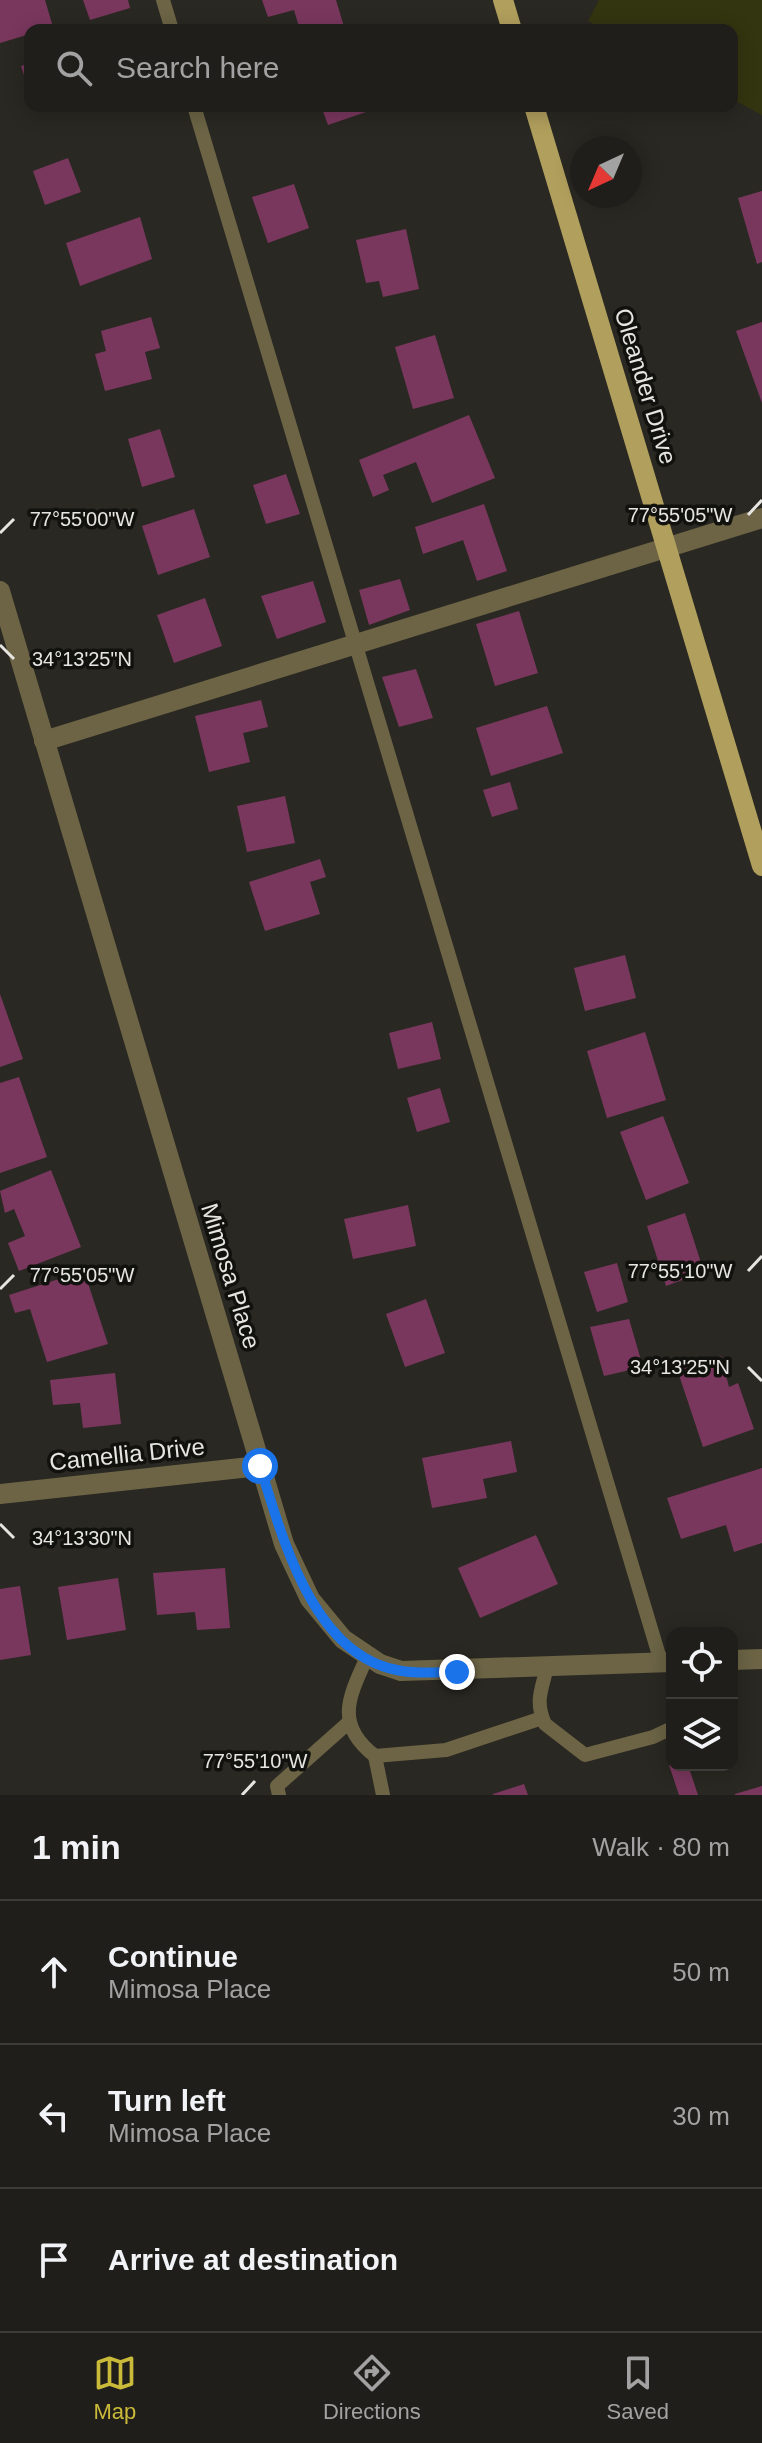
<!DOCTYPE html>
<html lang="en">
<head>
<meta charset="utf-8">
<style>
	body { margin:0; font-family:Helvetica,sans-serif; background:#282723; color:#f1f3f6 }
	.controls { position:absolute; right:24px; bottom:24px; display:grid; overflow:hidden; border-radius:16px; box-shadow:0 4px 20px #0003 }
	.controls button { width:72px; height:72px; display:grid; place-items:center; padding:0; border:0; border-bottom:2px solid #3d3c39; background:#201e1a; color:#f1f3f6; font:40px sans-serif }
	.compass { position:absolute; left:570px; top:136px; width:72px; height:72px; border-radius:50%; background:#201e1a; box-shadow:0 4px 20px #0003; rotate:224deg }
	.stop { position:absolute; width:24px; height:24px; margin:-18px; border:6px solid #1a73e8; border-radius:50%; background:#fff }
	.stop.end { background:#1a73e8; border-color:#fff; box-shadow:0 2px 8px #0008 }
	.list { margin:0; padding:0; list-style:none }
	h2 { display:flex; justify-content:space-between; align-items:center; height:104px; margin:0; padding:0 32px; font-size:34px }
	h2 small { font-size:26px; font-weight:400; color:#a2a2a2 }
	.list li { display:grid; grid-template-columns:52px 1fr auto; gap:24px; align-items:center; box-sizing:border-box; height:144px; padding:0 32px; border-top:2px solid #3d3c39 }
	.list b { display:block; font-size:30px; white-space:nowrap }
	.list p { margin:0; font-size:26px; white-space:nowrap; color:#a2a2a2 }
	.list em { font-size:26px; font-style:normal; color:#a2a2a2 }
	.icon { flex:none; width:44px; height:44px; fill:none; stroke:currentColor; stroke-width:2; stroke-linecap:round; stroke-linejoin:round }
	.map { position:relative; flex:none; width:762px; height:1795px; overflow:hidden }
	.search { position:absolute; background:#201e1a; box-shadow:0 4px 20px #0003; left:24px; right:24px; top:24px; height:88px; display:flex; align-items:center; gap:20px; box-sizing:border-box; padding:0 28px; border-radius:16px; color:#a2a2a2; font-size:30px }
	.sheet { height:536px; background:#201e1a }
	nav { display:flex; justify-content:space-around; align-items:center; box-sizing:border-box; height:112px; border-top:2px solid #3d3c39; background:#201e1a; font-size:22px; color:#a2a2a2 }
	nav a { display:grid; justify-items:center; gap:4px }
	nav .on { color:#caba3a }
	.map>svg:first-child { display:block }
</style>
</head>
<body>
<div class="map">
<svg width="762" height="1795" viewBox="0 0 762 1795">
	<rect width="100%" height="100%" fill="#2a2822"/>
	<path fill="#333510" d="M599 0H762V115L732 99V30H604L588 21Z"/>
	<g fill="#7a375e">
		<path d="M0 0H45L53 27 30 30V34L0 43Z"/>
		<path d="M83 0H128L130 8 90 20Z"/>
		<path d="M262 0H336L345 30H300L294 10 268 17Z"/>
		<path d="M30 63V91H29L21 66Z"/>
		<path d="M321 106H367L369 111 328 125Z"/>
		<path d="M68 158 81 192 45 205 33 171Z"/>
		<path d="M294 184 309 228 268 243 252 197Z"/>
		<path d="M762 191V262L757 264 738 198Z"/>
		<path d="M140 217 152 259 80 286 66 243Z"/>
		<path d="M406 229 419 289 383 297 379 281 366 283 356 240Z"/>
		<path d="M151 317 160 348 145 352 152 379 105 391 95 354 106 351 101 331Z"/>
		<path d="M762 322V403L736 331Z"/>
		<path d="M435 335 454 398 413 409 395 347Z"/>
		<path d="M469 415 495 478 432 503 416 462 383 475 389 490 373 497 359 460Z"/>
		<path d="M160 429 175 477 142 487 128 439Z"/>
		<path d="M286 474 300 514 266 524 253 485Z"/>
		<path d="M484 504 507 571 477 581 463 540 423 554 415 527Z"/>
		<path d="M194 509 210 557 158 575 142 526Z"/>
		<path d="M400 579 410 610 369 625 359 590Z"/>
		<path d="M313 581 326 622 277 639 261 596Z"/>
		<path d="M205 598 222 646 174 663 157 615Z"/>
		<path d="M519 611 538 673 495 686 476 624Z"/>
		<path d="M416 669 433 718 399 727 382 677Z"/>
		<path d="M261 700 268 727 243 733 250 762 209 772 195 716Z"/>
		<path d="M547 706 563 753 491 776 476 728Z"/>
		<path d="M510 782 518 809 492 817 483 790Z"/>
		<path d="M285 796 295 843 247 852 237 806Z"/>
		<path d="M320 859 326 877 310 882 320 914 265 931 249 882Z"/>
		<path d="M625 955 636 998 585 1011 574 968Z"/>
		<path d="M0 994 23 1059 0 1067Z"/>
		<path d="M432 1022 441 1059 398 1069 389 1033Z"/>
		<path d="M645 1032 666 1100 607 1118 587 1051Z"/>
		<path d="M19 1077 47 1157 0 1173V1083Z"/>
		<path d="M440 1088 450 1122 417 1132 407 1098Z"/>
		<path d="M663 1116 689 1183 646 1200 620 1132Z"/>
		<path d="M51 1170 81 1247 19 1271 8 1243 25 1236 14 1209 5 1213 0 1191Z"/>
		<path d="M408 1205 416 1246 353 1259 344 1219Z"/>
		<path d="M685 1213 704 1272 666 1286 647 1226Z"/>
		<path d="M617 1263 628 1302 597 1312 584 1272Z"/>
		<path d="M84 1271 108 1344 47 1362 30 1309 15 1313 9 1295Z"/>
		<path d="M426 1299 445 1353 405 1367 386 1314Z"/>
		<path d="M629 1319 643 1367 604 1376 590 1327Z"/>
		<path d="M721 1356 729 1387 738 1383 754 1429 703 1447 677 1369Z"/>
		<path d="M115 1373 121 1424 83 1428 80 1403 53 1405 50 1380Z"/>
		<path d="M511 1441 517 1472 483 1479 487 1498 432 1508 422 1458Z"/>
		<path d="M762 1468V1543L734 1552 726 1525 681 1539 667 1498Z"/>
		<path d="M536 1535 558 1584 480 1618 458 1568Z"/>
		<path d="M225 1568 230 1628 197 1630 195 1612 157 1615 153 1573Z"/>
		<path d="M118 1578 126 1630 67 1640 58 1587Z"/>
		<path d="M20 1586 31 1655 0 1660V1589Z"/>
		<path d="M669 1765H688L698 1795H679Z"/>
		<path d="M524 1784 528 1795H493V1794Z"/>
		<path d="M762 1786V1795H735V1794Z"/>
	</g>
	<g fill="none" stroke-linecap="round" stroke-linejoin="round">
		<g stroke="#6c6445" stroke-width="14">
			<path d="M163 0 172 30"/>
			<path d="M194 106 661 1662"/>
			<path d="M367 1657C349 1697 334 1724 375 1756L446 1750 542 1718"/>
			<path d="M547 1667C541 1692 535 1701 545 1724L585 1755 653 1737 672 1728"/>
			<path d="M375 1756 383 1795"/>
			<path d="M279 1795 277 1786 348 1723"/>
		</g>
		<g stroke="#6c6445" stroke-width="20">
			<path d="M0 591 284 1544 310 1599 343 1639 380 1664 401 1671 672 1662"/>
			<path d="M44 741 762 518"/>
			<path d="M0 1494 260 1466"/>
			<path d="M732 1660 762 1659"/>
		</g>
		<g stroke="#b19f5d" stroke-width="20">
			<path d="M503 0 512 30"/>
			<path d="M534 106 762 866"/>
		</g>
	</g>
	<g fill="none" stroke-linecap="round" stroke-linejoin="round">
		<path stroke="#1a73e8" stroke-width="10" d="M260 1466C282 1536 313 1659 402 1671 420 1674 439 1672 457 1672"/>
	</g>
	<path fill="none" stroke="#e7e5e1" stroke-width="3" d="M748 515 762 500M0 533 14 519M0 645 14 659M748 1271 762 1256M0 1289 14 1275M748 1367 762 1381M0 1524 14 1538M242 1795 255 1781"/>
	<g text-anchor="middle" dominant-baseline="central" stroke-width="7" stroke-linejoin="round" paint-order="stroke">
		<g font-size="24" fill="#e7e5e1" stroke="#11110e">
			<text transform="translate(646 386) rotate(73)">Oleander Drive</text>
			<text transform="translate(231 1276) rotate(73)">Mimosa Place</text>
			<text transform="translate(127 1454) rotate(-6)">Camellia Drive</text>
		</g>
	</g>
	<g font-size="20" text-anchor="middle" fill="#e7e5e1" stroke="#11110e" stroke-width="7" stroke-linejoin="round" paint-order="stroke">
		<text x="680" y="522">77°55'05"W</text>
		<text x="82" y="526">77°55'00"W</text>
		<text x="82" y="666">34°13'25"N</text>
		<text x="680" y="1278">77°55'10"W</text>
		<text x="82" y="1282">77°55'05"W</text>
		<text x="680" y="1374">34°13'25"N</text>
		<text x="82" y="1545">34°13'30"N</text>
		<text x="255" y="1768">77°55'10"W</text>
	</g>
</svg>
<div class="controls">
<button><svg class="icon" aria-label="locate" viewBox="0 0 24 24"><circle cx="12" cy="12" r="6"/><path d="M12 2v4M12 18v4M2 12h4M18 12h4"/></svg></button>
<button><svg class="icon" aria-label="layers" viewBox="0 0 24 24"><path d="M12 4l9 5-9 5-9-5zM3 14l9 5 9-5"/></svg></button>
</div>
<svg class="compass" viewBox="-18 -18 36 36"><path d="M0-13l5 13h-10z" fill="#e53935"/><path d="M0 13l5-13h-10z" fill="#a2a2a2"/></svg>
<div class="stop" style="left:260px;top:1466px"></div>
<div class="stop end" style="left:457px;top:1672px"></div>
<div class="search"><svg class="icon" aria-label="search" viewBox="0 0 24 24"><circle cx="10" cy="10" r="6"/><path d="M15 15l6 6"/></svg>Search here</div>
</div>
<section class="sheet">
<h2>1 min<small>Walk · 80 m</small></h2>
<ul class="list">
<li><svg class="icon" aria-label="ahead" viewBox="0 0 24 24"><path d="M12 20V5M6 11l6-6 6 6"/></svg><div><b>Continue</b><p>Mimosa Place</p></div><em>50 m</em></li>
<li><svg class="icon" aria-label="left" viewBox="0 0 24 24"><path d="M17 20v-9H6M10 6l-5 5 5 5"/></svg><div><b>Turn left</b><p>Mimosa Place</p></div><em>30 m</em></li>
<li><svg class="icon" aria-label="arrive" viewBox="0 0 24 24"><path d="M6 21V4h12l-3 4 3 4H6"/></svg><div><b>Arrive at destination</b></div></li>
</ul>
</section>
<nav>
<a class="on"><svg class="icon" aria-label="map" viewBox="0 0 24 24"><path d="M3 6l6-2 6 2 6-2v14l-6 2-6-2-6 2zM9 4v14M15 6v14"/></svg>Map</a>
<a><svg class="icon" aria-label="directions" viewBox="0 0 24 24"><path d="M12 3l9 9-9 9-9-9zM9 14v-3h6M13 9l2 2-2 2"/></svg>Directions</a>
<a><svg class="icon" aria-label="saved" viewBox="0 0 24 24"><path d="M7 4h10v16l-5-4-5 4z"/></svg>Saved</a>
</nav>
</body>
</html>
